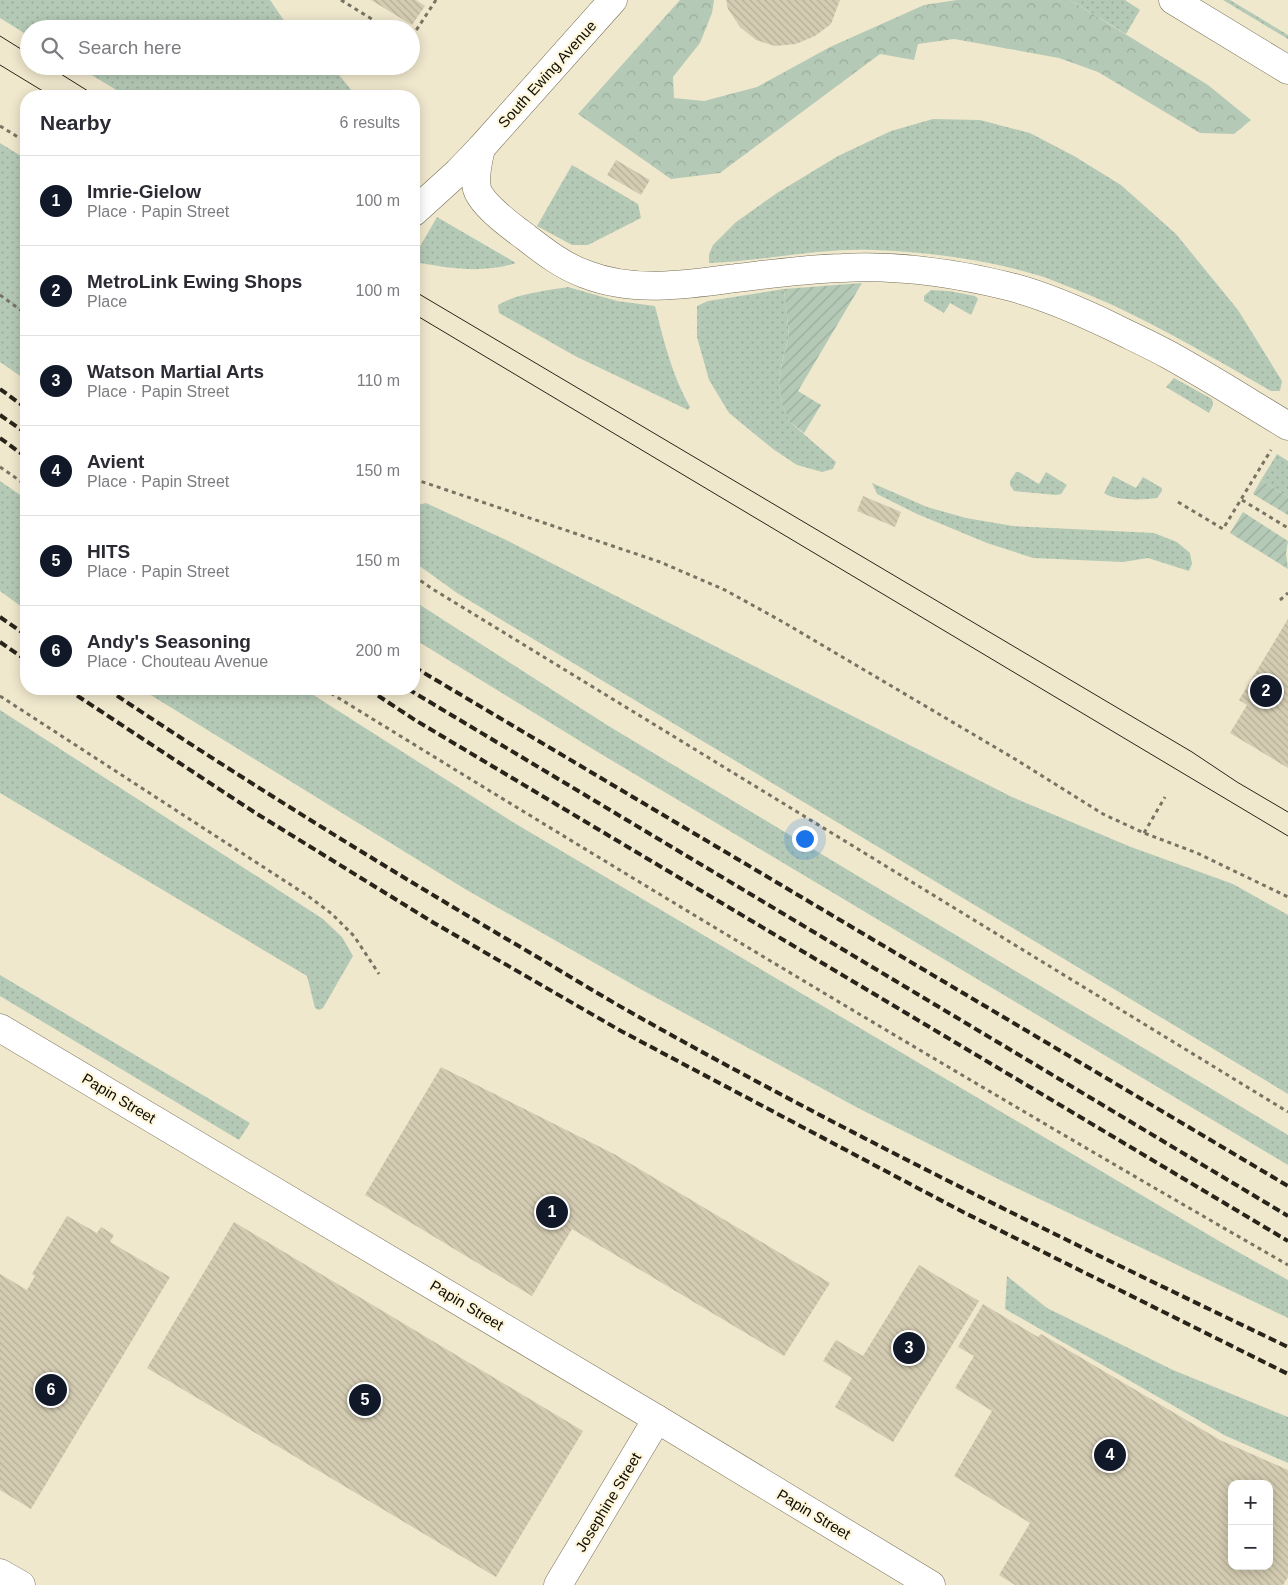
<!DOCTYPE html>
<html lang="en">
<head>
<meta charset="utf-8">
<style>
	body { margin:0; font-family:Arial,sans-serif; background:#f7f7f7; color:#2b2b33 }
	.controls { position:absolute; right:15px; bottom:15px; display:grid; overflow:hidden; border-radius:10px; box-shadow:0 2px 12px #0003 }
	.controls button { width:45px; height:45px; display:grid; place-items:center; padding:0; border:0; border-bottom:1px solid #e1e1e2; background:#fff; color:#2b2b33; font:25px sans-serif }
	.you { position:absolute; left:804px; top:838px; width:18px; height:18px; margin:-12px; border:4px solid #fff; border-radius:50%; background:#1a73e8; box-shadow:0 0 0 8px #1a73e833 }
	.badge { display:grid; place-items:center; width:32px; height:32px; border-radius:50%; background:#111827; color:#fff; font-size:16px; font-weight:700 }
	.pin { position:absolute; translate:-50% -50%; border:2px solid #fff; box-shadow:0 1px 5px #0006 }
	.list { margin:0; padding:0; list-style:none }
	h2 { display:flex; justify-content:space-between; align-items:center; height:65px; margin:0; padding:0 20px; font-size:21px }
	h2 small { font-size:16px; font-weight:400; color:#7c7c81 }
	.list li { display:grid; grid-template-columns:32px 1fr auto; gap:15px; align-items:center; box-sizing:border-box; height:90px; padding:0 20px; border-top:1px solid #e1e1e2 }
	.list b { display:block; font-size:19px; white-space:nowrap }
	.list p { margin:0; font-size:16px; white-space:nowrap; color:#7c7c81 }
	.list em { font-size:16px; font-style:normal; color:#7c7c81 }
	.icon { flex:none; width:28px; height:28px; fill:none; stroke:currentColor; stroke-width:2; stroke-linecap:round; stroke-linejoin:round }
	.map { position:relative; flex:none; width:1288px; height:1585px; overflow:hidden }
	.search { position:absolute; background:#fff; box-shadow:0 2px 12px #0003; left:20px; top:20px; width:400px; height:55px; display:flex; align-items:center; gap:12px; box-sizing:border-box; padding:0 18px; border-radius:28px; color:#7c7c81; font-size:19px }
	.panel { position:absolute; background:#fff; box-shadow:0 2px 12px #0003; left:20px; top:90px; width:400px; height:605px; border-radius:20px }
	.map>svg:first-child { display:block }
</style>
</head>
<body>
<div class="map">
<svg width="1288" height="1585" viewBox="0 0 1288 1585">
	<defs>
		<pattern id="grass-dots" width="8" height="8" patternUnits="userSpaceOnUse" patternTransform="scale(1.25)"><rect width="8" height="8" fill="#b5cab6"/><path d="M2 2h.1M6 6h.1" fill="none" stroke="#9aac9b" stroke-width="1.8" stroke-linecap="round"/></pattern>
		<pattern id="forest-crowns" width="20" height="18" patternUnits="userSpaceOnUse" patternTransform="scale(1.25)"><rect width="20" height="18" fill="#b5cab6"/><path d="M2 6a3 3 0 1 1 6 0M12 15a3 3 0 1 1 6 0" fill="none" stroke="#9aac9b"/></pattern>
		<pattern id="garden-furrows" width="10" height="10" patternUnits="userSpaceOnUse" patternTransform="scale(1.25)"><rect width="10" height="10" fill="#b5cab6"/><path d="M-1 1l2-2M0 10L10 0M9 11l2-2" fill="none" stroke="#9aac9b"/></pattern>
		<pattern id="building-back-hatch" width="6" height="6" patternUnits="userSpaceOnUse" patternTransform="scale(1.25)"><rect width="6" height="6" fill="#d4ccb2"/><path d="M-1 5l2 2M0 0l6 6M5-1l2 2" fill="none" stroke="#b5ae97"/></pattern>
	</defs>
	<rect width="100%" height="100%" fill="#f0e8cd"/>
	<g fill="url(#grass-dots)">
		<path d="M0 0H270L290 29H29V36L0 18Z"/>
		<path d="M1070 0H1125L1140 10 1126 34Z"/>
		<path d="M1223 0H1230L1288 35V39Z"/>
		<path d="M77 66H332L356 96H126Z"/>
		<path d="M933 119 980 120 1030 133 1074 156 1121 185 1176 234 1238 310 1282 381 1280 391H1271C1206 354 1142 315 1072 288 1061 284 1049 278 1037 275 984 259 927 252 872 250 817 248 764 261 709 263V254L713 245 736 222 777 193 838 156 891 131Z"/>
		<path d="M0 143 26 159V380L0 362Z"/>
		<path d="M572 165 638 204 641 218 588 245H572L537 226Z"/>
		<path d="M437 217 516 263C483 274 447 268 414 262V257Z"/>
		<path d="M568 287 617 301 655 306C664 342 672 375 690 407L688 410 575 356 499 313 498 305C518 293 545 291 568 287Z"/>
		<path d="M784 289 789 335 782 362 779 385 782 404 790 422 836 462 833 469 822 472 797 465 773 449 729 413 709 380 697 337V306L708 301Z"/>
		<path d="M931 290 949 291 975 296 978 299 971 315 950 303 944 313 924 301V296Z"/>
		<path d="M1174 378 1212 399 1213 405 1209 413 1166 387Z"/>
		<path d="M1277 454 1288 461V497L1261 480Z"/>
		<path d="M1016 472H1019L1039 484 1046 472 1067 485 1061 494 1056 495 1014 491 1010 485V481Z"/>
		<path d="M1113 476 1136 488 1143 477 1162 488V491L1157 498C1144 500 1114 501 1104 493Z"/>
		<path d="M0 481 26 499V610L0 591Z"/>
		<path d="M872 483 927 507 966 518 1013 526 1154 533 1177 542 1190 553 1192 564 1189 571 1148 558 1123 562 1033 558 987 543 917 514 877 494Z"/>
		<path d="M426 503 504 539 1012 797 1131 847 1233 884 1288 915V1094L457 593 414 562V506Z"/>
		<path d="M414 601 607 725 1288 1135V1165L596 751 414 639Z"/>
		<path d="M141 689H304L511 821 1224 1244 1288 1280V1318L1004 1182 856 1107 642 990 465 889Z"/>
		<path d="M0 710 323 919 342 937 353 956 323 1008 319 1010 315 1008 307 976 0 793Z"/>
		<path d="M0 975 250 1123 239 1140 0 996Z"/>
		<path d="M1007 1276 1047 1308 1173 1370 1288 1417V1463L1226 1436 1005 1309Z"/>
	</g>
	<path fill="url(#forest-crowns)" d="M680 0H714L712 13 700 43 673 77 674 98 704 101 757 87 830 47 924 5 957 0H1070L1208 85 1251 120 1234 134 1200 133 1098 72 1059 58 954 39 918 44 914 60 880 54 720 173 671 179 578 114Z"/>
	<g fill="url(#garden-furrows)">
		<path d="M862 283 798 391 821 405 804 433 790 422 782 404 779 385 782 363 789 335 784 289Z"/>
		<path d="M1261 480 1288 497V515L1253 494Z"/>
		<path d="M1243 512 1288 541 1286 553 1288 569 1230 533Z"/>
	</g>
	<g fill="url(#building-back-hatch)" fill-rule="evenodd">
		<path d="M371 0H416L425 6 412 25Z"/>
		<path d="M726 0H840L831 24 815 36 796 44 775 46 756 40 740 27 728 9Z"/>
		<path d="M616 160 650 180 641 195 607 175Z"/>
		<path d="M863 496 901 512 895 527 857 511Z"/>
		<path d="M1288 619V768L1230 733 1247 705 1239 700Z"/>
		<path d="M441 1067 616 1155 830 1283 784 1356 572 1229 532 1296 365 1195Z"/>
		<path d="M67 1216 97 1233 101 1227 114 1235 110 1242 170 1277 31 1509 0 1490V1274L27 1290 35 1276 32 1274Z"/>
		<path d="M234 1222 583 1431 496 1577 147 1368Z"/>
		<path d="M919 1265 979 1301 893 1442 835 1407 852 1378 823 1361 836 1340 863 1356Z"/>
		<path d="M983 1304 1038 1337 1041 1334 1220 1440 1288 1470V1577L1283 1585H1015L999 1575 1030 1523 954 1476 992 1411 955 1388 974 1356 958 1347ZM1232 1484H1269V1566H1232Z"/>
	</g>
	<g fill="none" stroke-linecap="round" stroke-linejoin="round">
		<defs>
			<g id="minor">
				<path d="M1173 0 1288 70"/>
				<path d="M481 148C478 162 474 176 477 189 481 203 508 224 519 232 540 248 560 265 585 274 633 293 686 285 736 278 771 274 806 269 842 268 897 265 954 273 1007 286 1044 295 1080 311 1115 328 1133 337 1151 345 1169 355 1209 377 1248 402 1288 426"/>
				<path d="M414 212 458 172 481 148 613 0"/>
				<path d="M0 1028 657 1419 931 1585"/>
				<path d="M558 1585 657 1419"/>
			</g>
			<path id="major" d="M0 1573 21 1585"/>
		</defs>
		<use href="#minor" stroke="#766f57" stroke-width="29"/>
		<use href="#major" stroke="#766f57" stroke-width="29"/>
		<g stroke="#787362" stroke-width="3" stroke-dasharray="4 4" stroke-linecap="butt">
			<path d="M341 0 388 29"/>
			<path d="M411 36 417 29 436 0"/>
			<path d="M0 126 26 142"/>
			<path d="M0 295 26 314"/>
			<path d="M0 467 26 485"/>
			<path d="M414 479 660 562 725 590 783 622 1015 759 1103 814 1144 833 1197 853 1288 897"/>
			<path d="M1242 500 1288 528"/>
			<path d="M1178 502 1223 529 1271 450"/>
			<path d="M414 576 431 588 1288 1112"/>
			<path d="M1280 600 1288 593"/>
			<path d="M324 689C643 886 964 1079 1288 1265"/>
			<path d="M0 696 308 896 332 914 354 936 379 974"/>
			<path d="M1144 833 1165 797"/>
		</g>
		<use href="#minor" stroke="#fff" stroke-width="28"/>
		<use href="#major" stroke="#fff" stroke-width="28"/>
		<g stroke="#28241a" stroke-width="1">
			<path d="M0 36 29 54"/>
			<path d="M0 65 51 96"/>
			<path d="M48 66 96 96"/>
			<path d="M414 291 1192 752 1237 782 1288 812"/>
			<path d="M414 314 1288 836"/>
		</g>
		<g stroke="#28241a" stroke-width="4" stroke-dasharray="8 4" stroke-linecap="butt">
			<path d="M0 389 26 408"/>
			<path d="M0 415 26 433"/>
			<path d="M0 438 26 457"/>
			<path d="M0 617 26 635"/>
			<path d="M0 642 26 660"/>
			<path d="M414 667 1288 1186"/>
			<path d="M67 689 254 812 434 923 621 1031 963 1212 1288 1374"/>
			<path d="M107 689C237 776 370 858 505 938 550 964 594 992 639 1017 851 1136 1069 1242 1288 1347"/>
			<path d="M368 689 415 720 663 868 1288 1241"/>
			<path d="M408 689 1288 1216"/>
		</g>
	</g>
	<g text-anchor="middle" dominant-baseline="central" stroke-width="4.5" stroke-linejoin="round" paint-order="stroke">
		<g font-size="15" fill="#0f0c04" stroke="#fdf6da">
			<text transform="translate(547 74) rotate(-48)">South Ewing Avenue</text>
			<text transform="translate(119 1098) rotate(31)">Papin Street</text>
			<text transform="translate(467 1305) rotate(31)">Papin Street</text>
			<text transform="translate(608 1502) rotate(-59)">Josephine Street</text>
			<text transform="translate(814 1514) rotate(31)">Papin Street</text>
		</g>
	</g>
</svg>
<div class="controls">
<button>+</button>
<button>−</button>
</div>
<div class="you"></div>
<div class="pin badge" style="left:552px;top:1212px">1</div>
<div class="pin badge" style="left:1266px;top:691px">2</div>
<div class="pin badge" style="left:909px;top:1348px">3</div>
<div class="pin badge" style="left:1110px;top:1455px">4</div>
<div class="pin badge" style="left:365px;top:1400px">5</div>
<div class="pin badge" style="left:51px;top:1390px">6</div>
<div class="search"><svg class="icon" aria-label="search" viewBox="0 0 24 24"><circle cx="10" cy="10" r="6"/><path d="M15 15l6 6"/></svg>Search here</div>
<section class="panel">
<h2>Nearby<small>6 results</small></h2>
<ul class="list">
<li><span class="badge">1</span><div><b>Imrie-Gielow</b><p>Place · Papin Street</p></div><em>100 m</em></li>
<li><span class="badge">2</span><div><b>MetroLink Ewing Shops</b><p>Place</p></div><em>100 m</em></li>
<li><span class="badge">3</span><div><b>Watson Martial Arts</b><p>Place · Papin Street</p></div><em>110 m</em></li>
<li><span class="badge">4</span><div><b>Avient</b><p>Place · Papin Street</p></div><em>150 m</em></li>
<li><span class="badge">5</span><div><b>HITS</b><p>Place · Papin Street</p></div><em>150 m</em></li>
<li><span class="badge">6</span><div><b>Andy's Seasoning</b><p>Place · Chouteau Avenue</p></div><em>200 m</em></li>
</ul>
</section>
</div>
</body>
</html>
